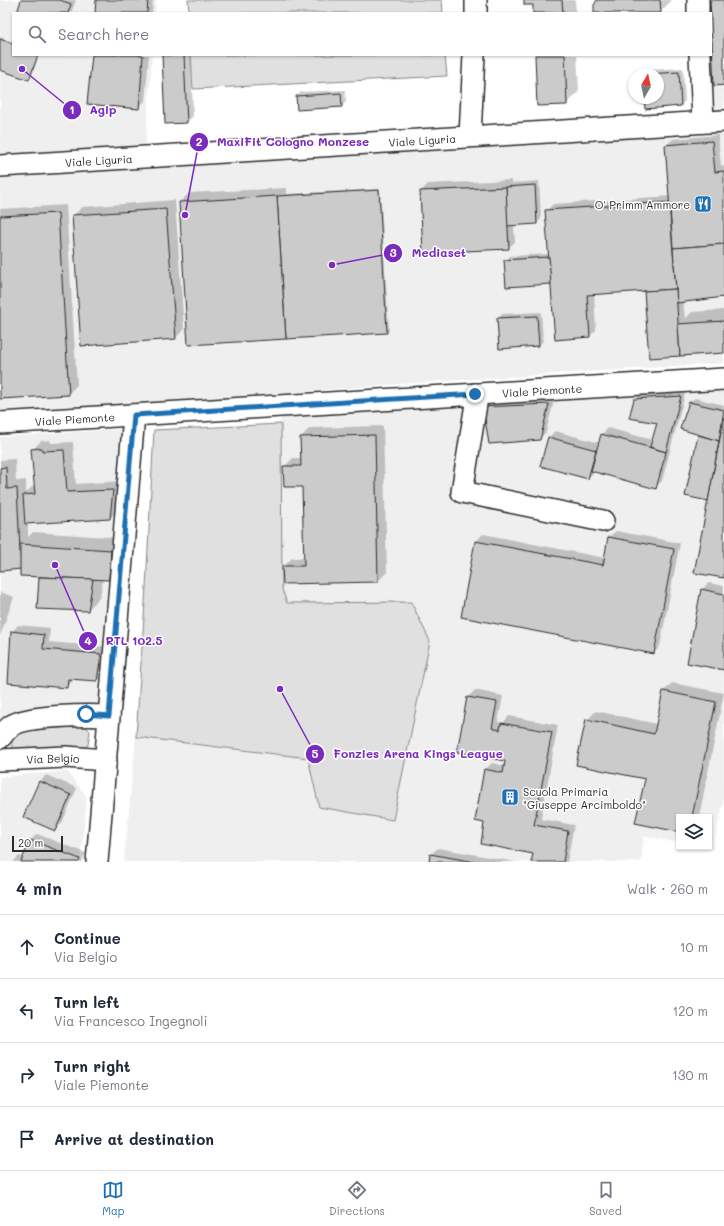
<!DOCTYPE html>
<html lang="en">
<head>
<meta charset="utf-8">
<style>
	body { margin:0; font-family:Mali,sans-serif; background:#f2f2f3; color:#1f2937 }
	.controls { position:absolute; right:12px; bottom:12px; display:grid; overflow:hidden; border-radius:0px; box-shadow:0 1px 3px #0004 }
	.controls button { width:36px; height:36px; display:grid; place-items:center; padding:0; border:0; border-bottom:1px solid #e0e1e3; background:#fff; color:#1f2937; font:20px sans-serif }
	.compass { position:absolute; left:628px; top:68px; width:36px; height:36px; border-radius:50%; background:#fff; box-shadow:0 1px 3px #0004; rotate:9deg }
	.scale { position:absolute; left:12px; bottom:10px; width:51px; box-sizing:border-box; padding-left:4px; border:2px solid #2b2b2b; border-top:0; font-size:11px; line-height:14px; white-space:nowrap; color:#2b2b2b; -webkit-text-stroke:3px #fff; paint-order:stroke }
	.stop { position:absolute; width:12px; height:12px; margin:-9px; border:3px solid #1f6fb2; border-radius:50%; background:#fff }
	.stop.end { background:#1f6fb2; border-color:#fff; box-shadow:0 1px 4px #0008 }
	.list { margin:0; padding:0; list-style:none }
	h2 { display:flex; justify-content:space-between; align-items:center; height:52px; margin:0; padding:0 16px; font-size:17px }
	h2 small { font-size:13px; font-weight:400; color:#747a83 }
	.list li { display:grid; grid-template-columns:26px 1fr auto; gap:12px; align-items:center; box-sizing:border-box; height:64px; padding:0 16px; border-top:1px solid #e0e1e3 }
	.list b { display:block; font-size:15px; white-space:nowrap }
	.list p { margin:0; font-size:13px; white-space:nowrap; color:#747a83 }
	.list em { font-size:13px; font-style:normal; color:#747a83 }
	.icon { flex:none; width:22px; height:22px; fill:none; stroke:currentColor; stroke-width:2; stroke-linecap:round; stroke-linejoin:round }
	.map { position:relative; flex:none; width:724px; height:862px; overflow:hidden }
	.search { position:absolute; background:#fff; box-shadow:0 1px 3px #0004; left:12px; right:12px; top:12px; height:44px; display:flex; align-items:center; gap:10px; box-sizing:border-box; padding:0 14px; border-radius:0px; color:#747a83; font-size:15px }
	.sheet { height:308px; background:#fff }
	nav { display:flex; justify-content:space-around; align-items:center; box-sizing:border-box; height:56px; border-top:1px solid #e0e1e3; background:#fff; font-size:11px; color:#747a83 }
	nav a { display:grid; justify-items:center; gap:2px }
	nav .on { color:#1f6fb2 }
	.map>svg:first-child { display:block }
</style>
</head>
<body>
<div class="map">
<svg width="724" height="862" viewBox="0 0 724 862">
	<rect width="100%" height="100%" fill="#fff"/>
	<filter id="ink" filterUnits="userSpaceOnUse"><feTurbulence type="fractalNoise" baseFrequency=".025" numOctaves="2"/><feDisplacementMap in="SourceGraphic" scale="8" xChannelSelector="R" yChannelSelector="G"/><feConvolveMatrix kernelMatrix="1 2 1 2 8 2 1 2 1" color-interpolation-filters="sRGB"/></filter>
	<g filter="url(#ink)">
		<g fill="#efefef">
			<path d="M0 0H156L155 13H13V55H152L145 152 0 162Z"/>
			<path d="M702 0H724V115L707 116 704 55H711V13H703Z"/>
			<path d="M724 127V363L413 383 0 415V171Z"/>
			<path d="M724 385V799L713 849 702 847H709V817H679V843L644 836 641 862H124L136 737 308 758 319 807 411 602 287 603 282 589 281 411Z"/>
			<path d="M121 429 98 704 7 714 0 721V437Z"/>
			<path d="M67 771 87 797 80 862H0V777Z"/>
		</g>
		<g fill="#e0e0e0" stroke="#868686">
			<path d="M188 0H442L443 13H189Z"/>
			<path d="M191 55H445L447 76 193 89Z"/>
			<path d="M281 424 282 589 287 603 411 602 430 641 393 820 319 807 308 758 136 737 146 587 154 430Z"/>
			<path d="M85 726 90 731 88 745 82 749 20 753 12 748V736L19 731Z"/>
		</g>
		<g fill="#0003">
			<path d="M22 0H76L71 13H18Z"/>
			<path d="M97 0H153L152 13H96Z"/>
			<path d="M525 0H575L576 13H534V3Z"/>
			<path d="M599 0H672L660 12 595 13Z"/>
			<path d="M0 37 13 42V55H39L31 77 29 79 0 69Z"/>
			<path d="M93 55H149L145 101 138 108Z"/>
			<path d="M163 55H191L193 116 187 122Z"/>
			<path d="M536 55H577L579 91 567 104Z"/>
			<path d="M683 68 685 101 681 105 645 98H658V74H645L648 70Z"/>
			<path d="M345 90 346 102 341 106 297 96 301 92Z"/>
			<path d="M718 135 721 166 724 165V296L683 301 685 319 692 312 724 310V352L650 357 645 290 594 293 596 330 590 336 551 272 505 261 510 256 550 254 546 211 553 204 670 196 666 145 673 139Z"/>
			<path d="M512 180V183L539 181 541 219 537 223 514 225 515 242 508 248 421 191 428 184Z"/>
			<path d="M286 188V194L380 189 389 330 387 332 189 344 180 202 189 193Z"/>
			<path d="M175 200 184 330 175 338 73 216 82 207Z"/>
			<path d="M66 205 77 385 68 394 0 398V209Z"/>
			<path d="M541 312 543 341 539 345 498 319 502 314Z"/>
			<path d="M686 390 662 481 655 487 595 471 588 478 549 437 555 431 600 443 602 434 608 428 653 440 658 423 635 400 641 393Z"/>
			<path d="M555 397 546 432 539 439 484 408 491 401Z"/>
			<path d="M695 398 724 405V577L709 500 699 435 700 434 690 402Z"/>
			<path d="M383 426 387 572 378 581 284 583 283 567 292 558H305L303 486 284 467 293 458H302L301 437 310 428Z"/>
			<path d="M50 440 51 443 73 442 76 484 122 481 118 510 110 518 28 523V537L33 532 123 538 121 566 108 579 103 578 100 597 88 610 38 608 41 576 21 568 0 570V460L15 459 16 481 26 480V493L33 486H36L32 450 41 441Z"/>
			<path d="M616 531 680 543 660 646 654 653 462 616 476 541 483 534 605 558 609 537Z"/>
			<path d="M708 583 724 586V669L702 590Z"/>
			<path d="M0 592 14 597 0 636Z"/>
			<path d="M18 625 50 628 49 642 107 647 103 674 97 680 73 678V681L66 687 12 632Z"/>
			<path d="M672 683 724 693 699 817H679V831L646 778 587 720 596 711 657 724 664 691Z"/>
			<path d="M475 690 503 696 498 722 503 723 509 716 558 725 541 819 574 825 567 862H532L534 853 485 822V770L492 763 506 766 507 760 468 697Z"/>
			<path d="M46 775 77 788 62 823 55 830 40 782Z"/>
			<path d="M37 834 86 853 82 862H13L19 856 24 858 31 840Z"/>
			<path d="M438 848 516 862H430L431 854Z"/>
		</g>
		<g fill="#cbcbcb" stroke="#2b2b2b">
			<path d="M21 0H60L71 4 68 13H17Z"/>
			<path d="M96 0H148L147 13H95Z"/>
			<path d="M524 0H562L563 13H533V5H524Z"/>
			<path d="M597 0H660L661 13H594V5Z"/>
			<path d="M710 0H724V85L714 86Z"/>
			<path d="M0 39 13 44V55H38L29 80 0 70Z"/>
			<path d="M92 55H143L139 109 87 104Z"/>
			<path d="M162 55H184L187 123 165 124Z"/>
			<path d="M535 55H565L567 105 537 106Z"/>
			<path d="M679 72 681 106 645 109 644 98H658V74H648Z"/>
			<path d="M341 93 342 107 297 110 296 96Z"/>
			<path d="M712 141 715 172 724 171V244L673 248 665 145Z"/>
			<path d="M535 185 537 224 507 226 506 187Z"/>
			<path d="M506 187 509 249 423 253 420 191Z"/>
			<path d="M379 190 387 333 286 339 277 196Z"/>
			<path d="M277 196 286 339 188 345 179 202Z"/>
			<path d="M669 202 676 289 587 295 590 337 555 340 545 210Z"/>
			<path d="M166 209 176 339 81 346 72 215Z"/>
			<path d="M58 213 69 395 0 399V216Z"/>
			<path d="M724 244V297L677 303 673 248Z"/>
			<path d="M549 257 551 284 506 287 504 260Z"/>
			<path d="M676 289 680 356 649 358 644 291Z"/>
			<path d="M537 316 539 346 499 349 497 318Z"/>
			<path d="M724 321V353L680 356 678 324Z"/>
			<path d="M681 396 666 452 650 447 657 423 629 418 634 399Z"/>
			<path d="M689 402 724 410 719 441 680 429Z"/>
			<path d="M549 404 540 440 489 444 483 407Z"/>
			<path d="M724 417V578L694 573Z"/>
			<path d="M601 434 666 452 656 489 591 471Z"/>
			<path d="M375 435 378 582 283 584 282 566H304L302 487H284L283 466H301L300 437Z"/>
			<path d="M698 435 719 441 708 501 685 496Z"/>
			<path d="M548 437 596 450 588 479 540 466Z"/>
			<path d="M42 448V451L64 450 67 492 113 490 110 519 25 524 23 495 35 494 31 449Z"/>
			<path d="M6 467 7 489 17 488 21 569 0 571V468Z"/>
			<path d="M608 537 674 549 654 654 461 617 475 541 603 565Z"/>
			<path d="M20 544 111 550 109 580 20 576Z"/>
			<path d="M39 577 93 579 88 611 37 609Z"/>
			<path d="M701 589 724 594V670L687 663Z"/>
			<path d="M11 631 44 635 43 649 101 654 97 681 68 679 67 688 8 683Z"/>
			<path d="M663 691 716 702 692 817H679V832L635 823 645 779 576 765 586 719 654 734Z"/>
			<path d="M467 697 497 702 492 728 500 730 501 723 552 732 534 825 568 831 563 862H531L533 854 481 844 484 823 475 821 484 769 503 773 505 761 457 752Z"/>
			<path d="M39 781 71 795 55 831 23 817Z"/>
			<path d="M30 840 80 859 79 862H21Z"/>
			<path d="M430 854 475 862H429Z"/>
		</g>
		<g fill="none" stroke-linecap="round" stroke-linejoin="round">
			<defs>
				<g id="minor">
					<path d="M698 0V13"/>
					<path d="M476 13V0"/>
					<path d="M700 55 703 122"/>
					<path d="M470 136 474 55"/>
					<path id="s1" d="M0 166 724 121"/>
					<path d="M475 394 476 404 462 492 603 521"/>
					<path id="s2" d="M0 423 724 379"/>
					<path d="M0 738C3 734 7 729 11 726 26 715 89 715 109 716"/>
					<path id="s3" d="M0 760 66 757 106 760"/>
					<path d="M97 862 134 415"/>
				</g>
			</defs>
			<use href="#minor" stroke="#2b2b2b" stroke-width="24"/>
			<use href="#minor" stroke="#fff" stroke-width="21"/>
		</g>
	</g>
	<g fill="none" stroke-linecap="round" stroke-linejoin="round" filter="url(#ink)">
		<path stroke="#1f6fb2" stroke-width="5" d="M86 714 109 716 134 415 475 394"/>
	</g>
	<defs>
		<symbol id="restaurant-square" viewBox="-11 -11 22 22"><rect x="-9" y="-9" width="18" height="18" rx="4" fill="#1f6fb2" stroke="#fff"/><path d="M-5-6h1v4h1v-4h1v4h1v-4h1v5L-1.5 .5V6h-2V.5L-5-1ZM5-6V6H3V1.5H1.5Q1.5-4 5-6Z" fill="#fff"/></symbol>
		<symbol id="building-square" viewBox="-11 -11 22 22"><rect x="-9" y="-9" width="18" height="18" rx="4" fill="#1f6fb2" stroke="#fff"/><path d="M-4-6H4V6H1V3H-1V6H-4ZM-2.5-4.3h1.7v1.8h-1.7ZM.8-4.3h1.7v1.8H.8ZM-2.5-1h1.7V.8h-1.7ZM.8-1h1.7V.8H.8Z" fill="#fff"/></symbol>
	</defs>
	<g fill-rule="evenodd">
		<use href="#restaurant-square" x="693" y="194" width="20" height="20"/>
		<use href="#building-square" x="500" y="787" width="20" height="20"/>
	</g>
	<g text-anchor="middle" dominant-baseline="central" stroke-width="3" stroke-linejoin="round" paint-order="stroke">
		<g font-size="11" fill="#2b2b2b" stroke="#fff">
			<text stroke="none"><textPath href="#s1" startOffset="423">Viale Liguria</textPath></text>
			<text stroke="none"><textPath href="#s1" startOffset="99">Viale Liguria</textPath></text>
			<text stroke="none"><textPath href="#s2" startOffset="543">Viale Piemonte</textPath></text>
			<text stroke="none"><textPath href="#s2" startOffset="75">Viale Piemonte</textPath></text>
			<text stroke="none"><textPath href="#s3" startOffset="53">Via Belgio</textPath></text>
		</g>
		<g font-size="11" fill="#2b2b2b" stroke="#fff" text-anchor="end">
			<text x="690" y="204">O' Primm Ammore</text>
			<text x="523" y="791" text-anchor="start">Scuola Primaria<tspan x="523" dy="13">"Giuseppe Arcimboldo"</tspan></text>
		</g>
	</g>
	<path fill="none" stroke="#7b2cbf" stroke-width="1.5" d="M22 69L72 110M185 215L199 142M332 265L393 253M55 565L88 641M280 689L315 754"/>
	<g fill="#7b2cbf" stroke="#fff" stroke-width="1.5">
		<circle cx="22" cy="69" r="4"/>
		<circle cx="185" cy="215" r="4"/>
		<circle cx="332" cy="265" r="4"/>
		<circle cx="55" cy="565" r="4"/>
		<circle cx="280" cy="689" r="4"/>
		<circle cx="72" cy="110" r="10"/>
		<circle cx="199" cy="142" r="10"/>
		<circle cx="393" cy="253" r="10"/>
		<circle cx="88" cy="641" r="10"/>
		<circle cx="315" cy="754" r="10"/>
	</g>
	<g font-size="12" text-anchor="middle" font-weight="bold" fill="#fff">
		<text x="72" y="114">1</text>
		<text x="199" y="146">2</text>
		<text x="393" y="257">3</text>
		<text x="88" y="645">4</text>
		<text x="315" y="758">5</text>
	</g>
	<g font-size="12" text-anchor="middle" font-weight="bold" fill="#7b2cbf" stroke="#fff" stroke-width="3" stroke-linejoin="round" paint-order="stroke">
		<text x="103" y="114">Agip</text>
		<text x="293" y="146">MaxiFit Cologno Monzese</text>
		<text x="439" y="257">Mediaset</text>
		<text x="134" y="645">RTL 102.5</text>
		<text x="418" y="758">Fonzies Arena Kings League</text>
	</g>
</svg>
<div class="controls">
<button><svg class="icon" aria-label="layers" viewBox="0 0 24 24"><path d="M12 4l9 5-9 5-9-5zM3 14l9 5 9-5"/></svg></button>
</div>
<svg class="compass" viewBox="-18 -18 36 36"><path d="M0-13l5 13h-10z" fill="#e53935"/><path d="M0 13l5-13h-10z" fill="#747a83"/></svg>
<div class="scale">20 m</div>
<div class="stop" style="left:86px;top:714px"></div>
<div class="stop end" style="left:475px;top:394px"></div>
<div class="search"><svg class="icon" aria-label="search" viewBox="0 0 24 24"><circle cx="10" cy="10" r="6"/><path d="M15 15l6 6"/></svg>Search here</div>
</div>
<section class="sheet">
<h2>4 min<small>Walk · 260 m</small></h2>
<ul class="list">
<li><svg class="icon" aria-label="ahead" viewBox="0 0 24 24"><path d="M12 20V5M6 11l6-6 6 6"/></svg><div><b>Continue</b><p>Via Belgio</p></div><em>10 m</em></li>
<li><svg class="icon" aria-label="left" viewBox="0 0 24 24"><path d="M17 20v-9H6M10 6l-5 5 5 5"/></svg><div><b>Turn left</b><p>Via Francesco Ingegnoli</p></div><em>120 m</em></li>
<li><svg class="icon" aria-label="right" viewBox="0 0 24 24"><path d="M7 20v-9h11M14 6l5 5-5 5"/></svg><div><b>Turn right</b><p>Viale Piemonte</p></div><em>130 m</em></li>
<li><svg class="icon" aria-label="arrive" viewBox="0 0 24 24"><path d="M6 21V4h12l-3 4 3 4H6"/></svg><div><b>Arrive at destination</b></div></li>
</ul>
</section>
<nav>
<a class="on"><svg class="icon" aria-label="map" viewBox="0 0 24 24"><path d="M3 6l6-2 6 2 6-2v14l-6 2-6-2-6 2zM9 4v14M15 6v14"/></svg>Map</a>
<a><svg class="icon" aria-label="directions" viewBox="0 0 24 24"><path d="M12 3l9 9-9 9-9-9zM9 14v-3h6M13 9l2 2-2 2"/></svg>Directions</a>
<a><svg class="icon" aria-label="saved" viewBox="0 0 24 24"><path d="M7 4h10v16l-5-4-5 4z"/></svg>Saved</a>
</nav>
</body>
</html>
